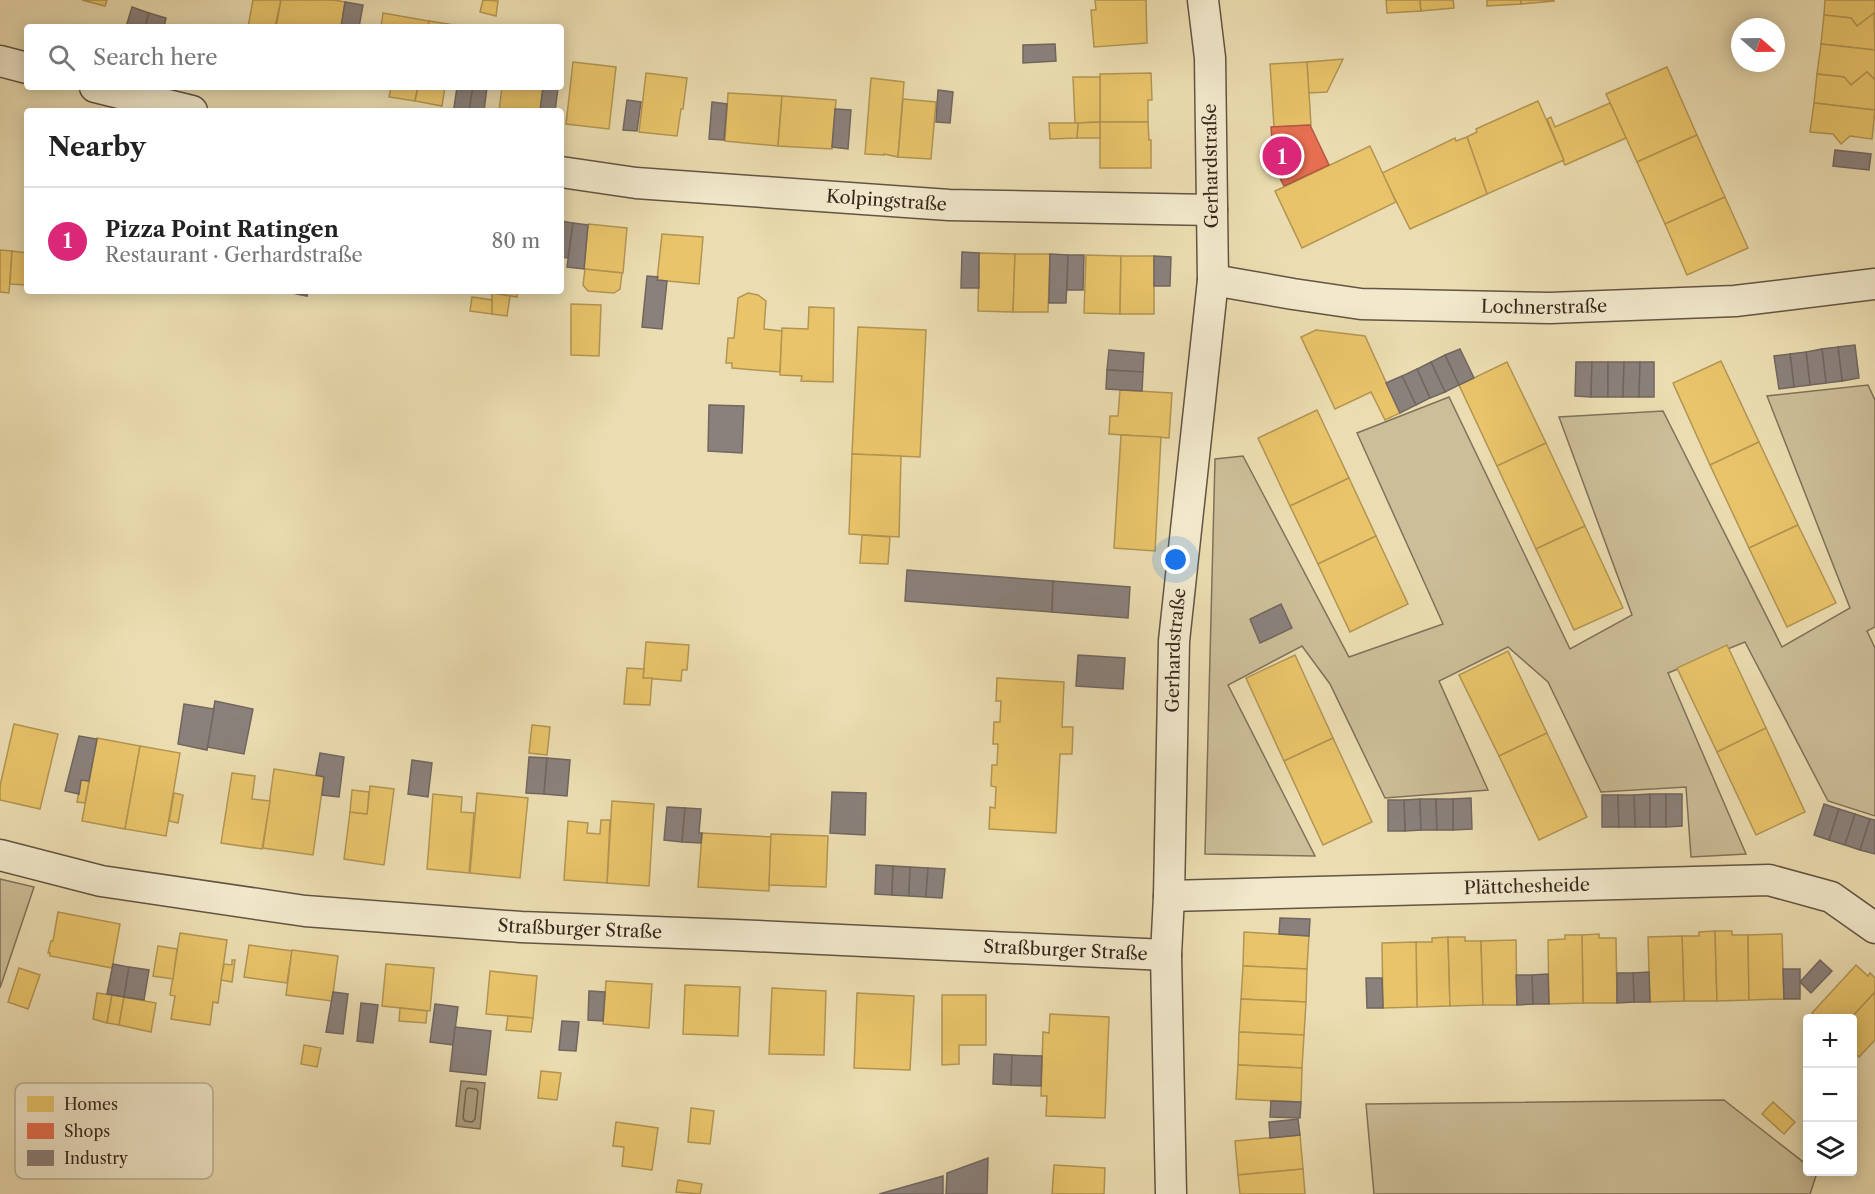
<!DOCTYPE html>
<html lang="en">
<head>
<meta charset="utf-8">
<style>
	body { margin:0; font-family:"Libre Caslon Text",serif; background:#f6f6f6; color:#222 }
	.controls { position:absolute; right:18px; bottom:18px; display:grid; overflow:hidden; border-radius:6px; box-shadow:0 3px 15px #0003 }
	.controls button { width:54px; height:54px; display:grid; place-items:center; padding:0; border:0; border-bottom:2px solid #e0e0e0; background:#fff; color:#222; font:30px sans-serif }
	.compass { position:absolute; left:1731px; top:18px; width:54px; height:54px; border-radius:50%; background:#fff; box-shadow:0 3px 15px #0003; rotate:110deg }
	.you { position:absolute; left:1176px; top:560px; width:21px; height:21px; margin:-15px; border:4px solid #fff; border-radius:50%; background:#1a73e8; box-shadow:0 0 0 9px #1a73e833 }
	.badge { display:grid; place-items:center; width:39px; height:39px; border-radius:50%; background:#db2777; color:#fff; font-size:20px; font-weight:700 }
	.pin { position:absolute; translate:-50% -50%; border:3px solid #fff; box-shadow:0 2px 6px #0006 }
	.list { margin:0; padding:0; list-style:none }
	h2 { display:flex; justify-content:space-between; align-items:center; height:78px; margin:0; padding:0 24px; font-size:26px }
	h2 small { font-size:20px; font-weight:400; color:#767676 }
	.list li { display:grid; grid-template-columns:39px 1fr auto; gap:18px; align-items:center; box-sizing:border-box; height:108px; padding:0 24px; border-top:2px solid #e0e0e0 }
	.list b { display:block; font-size:22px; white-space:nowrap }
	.list p { margin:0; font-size:20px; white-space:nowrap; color:#767676 }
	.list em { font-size:20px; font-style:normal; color:#767676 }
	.icon { flex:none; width:33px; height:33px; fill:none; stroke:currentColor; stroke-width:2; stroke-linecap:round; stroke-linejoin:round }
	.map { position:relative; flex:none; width:1875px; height:1194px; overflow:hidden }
	.search { position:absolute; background:#fff; box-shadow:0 3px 15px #0003; left:24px; top:24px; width:540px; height:66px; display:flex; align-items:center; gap:15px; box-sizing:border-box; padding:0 21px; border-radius:6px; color:#767676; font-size:22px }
	.panel { position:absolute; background:#fff; box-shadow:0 3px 15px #0003; left:24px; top:108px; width:540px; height:186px; border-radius:6px }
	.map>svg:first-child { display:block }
</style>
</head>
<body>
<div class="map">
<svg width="1875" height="1194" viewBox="0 0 1875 1194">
	<rect width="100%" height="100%" fill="#ebddb1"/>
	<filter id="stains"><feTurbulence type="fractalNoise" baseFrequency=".00333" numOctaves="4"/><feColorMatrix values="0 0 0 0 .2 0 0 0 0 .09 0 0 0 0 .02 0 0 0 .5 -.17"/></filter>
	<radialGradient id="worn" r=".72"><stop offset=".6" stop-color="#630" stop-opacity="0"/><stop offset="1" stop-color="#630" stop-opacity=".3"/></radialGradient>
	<g fill="#ccbe98" stroke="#81725b" stroke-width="1.5">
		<path d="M1868 385 1875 400V627L1867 631 1875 648V816L1828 801 1745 642 1668 673 1746 854 1691 857 1686 787 1601 792 1548 682 1508 647 1439 681 1488 790 1385 798 1330 684 1302 646 1228 685 1315 856 1205 854 1215 459 1243 456 1349 657 1443 624 1357 433 1449 397 1570 649 1632 615 1559 417 1663 411 1782 647 1850 608 1767 396Z"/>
		<path d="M0 879 34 887 0 988Z"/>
		<path d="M1724 1100 1807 1165 1808 1172 1817 1173 1810 1194H1374L1366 1104Z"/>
	</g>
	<path fill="#ad9f7f" stroke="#7d6f58" stroke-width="1.5" d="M461 1081 485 1083 480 1129 456 1126Z"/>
	<g fill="#e9c46a" stroke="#b39553" stroke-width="1.5">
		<path d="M82 0H107L105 6Z"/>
		<path d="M253 0H281L275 27H248Z"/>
		<path d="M281 0H334L345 2 341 27H276Z"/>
		<path d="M483 0 498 1 496 16 480 12Z"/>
		<path d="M1095 0H1146L1147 43 1094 47 1091 10H1096Z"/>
		<path d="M1386 0H1420L1421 11 1387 13Z"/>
		<path d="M1420 0H1453L1454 8 1421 11Z"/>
		<path d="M1487 0H1521V4L1487 6Z"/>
		<path d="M1521 0H1554V1L1521 4Z"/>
		<path d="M1825 0H1875V13L1857 26 1851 18 1824 15Z"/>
		<path d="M383 13 429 21 428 27H381Z"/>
		<path d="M1874 13 1875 50 1821 44 1824 15 1851 18 1857 26Z"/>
		<path d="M429 21 467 27H428Z"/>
		<path d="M1821 44 1875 50V80L1867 72 1851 85 1844 77 1817 74Z"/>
		<path d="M1343 59 1327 92 1308 93 1307 62Z"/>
		<path d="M573 62 616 67 609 129 566 124Z"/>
		<path d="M1307 62 1311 125 1274 127 1270 64Z"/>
		<path d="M1667 67 1697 135 1637 162 1606 94Z"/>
		<path d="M1867 72 1875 80V110L1814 103 1817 74 1844 77 1851 85Z"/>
		<path d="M646 73 687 78 683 109H681L677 136 639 132Z"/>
		<path d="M1151 73 1152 100H1148V122H1100V74Z"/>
		<path d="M1073 77H1100V122L1075 123Z"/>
		<path d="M871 78 904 82 898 157 884 154V155L865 154Z"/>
		<path d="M391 87H418L415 101 389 97Z"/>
		<path d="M418 87H452V88L445 87 442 106 415 101Z"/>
		<path d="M502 87H543L540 111H499Z"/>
		<path d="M728 93 782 96 778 146 725 141Z"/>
		<path d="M782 96 836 100 832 149 778 146Z"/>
		<path d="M903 99 936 102 931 159 898 157Z"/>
		<path d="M1538 101 1564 160 1487 194 1467 137 1477 132 1476 129Z"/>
		<path d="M1610 103 1626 138 1565 165 1563 161 1564 160 1547 119 1551 117 1555 127Z"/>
		<path d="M1814 103 1875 110 1872 139 1850 136 1841 144 1833 134 1810 132Z"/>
		<path d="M1100 122H1148L1149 140H1151V168H1100Z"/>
		<path d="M1100 122V138H1077L1078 123Z"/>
		<path d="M1049 123H1078L1077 138 1050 139Z"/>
		<path d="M1697 135 1725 197 1665 224 1637 162Z"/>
		<path d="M1467 137 1487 194 1410 229 1382 173 1455 138 1456 141Z"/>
		<path d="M1370 146 1396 202 1302 248 1275 191Z"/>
		<path d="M1725 197 1748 248 1687 275 1665 224Z"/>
		<path d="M588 224 627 228 623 273 584 269Z"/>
		<path d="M662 234 703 237 699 284 657 280Z"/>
		<path d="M0 250 12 251 9 293 0 292Z"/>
		<path d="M12 251 27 253V285L10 284Z"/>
		<path d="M979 253 1015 254 1013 312 978 311Z"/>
		<path d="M1015 254H1050L1048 312H1013Z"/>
		<path d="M1086 255 1121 256 1120 314 1084 313Z"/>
		<path d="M1121 256H1154V314H1120Z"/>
		<path d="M585 269 622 273 620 289 614 293 588 291 583 285Z"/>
		<path d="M492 291H517V297L492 293Z"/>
		<path d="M492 293 510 296 507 316 492 314Z"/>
		<path d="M748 293 758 295 766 301 764 329 782 331 780 372 732 368V363H726L728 338H734L738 298Z"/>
		<path d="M472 297 492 300V314L470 311Z"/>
		<path d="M571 304 601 305 599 356 571 355Z"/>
		<path d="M809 307 834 308 833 382 801 381 802 376 780 375 782 328 808 329Z"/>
		<path d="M858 327 926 330 920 457 852 454Z"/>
		<path d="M1316 330 1365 336 1400 413 1385 420 1371 392 1335 409 1301 337Z"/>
		<path d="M1721 361 1759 442 1710 465 1673 383Z"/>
		<path d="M1507 362 1546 443 1497 466 1459 385Z"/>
		<path d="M1120 390 1172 393 1169 438 1109 434 1110 416H1118Z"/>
		<path d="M1317 410 1349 478 1290 506 1258 438Z"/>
		<path d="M1121 435 1161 437 1155 551 1114 548Z"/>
		<path d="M1759 442 1798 525 1749 548 1710 465Z"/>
		<path d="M1546 443 1585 526 1536 549 1497 466Z"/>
		<path d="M852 454 901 456 899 537 849 534Z"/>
		<path d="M1349 478 1376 536 1318 564 1290 506Z"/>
		<path d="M1798 525 1836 603 1787 627 1749 548Z"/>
		<path d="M1585 526 1623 608 1574 630 1536 549Z"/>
		<path d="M862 535 890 537 888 564 860 563Z"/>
		<path d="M1376 536 1408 604 1350 632 1318 564Z"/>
		<path d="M646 642 689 645 687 670H682L681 681 643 678Z"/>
		<path d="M1727 645 1766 728 1717 752 1677 668Z"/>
		<path d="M1508 651 1547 733 1499 756 1459 675Z"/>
		<path d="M1295 655 1333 738 1284 761 1246 678Z"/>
		<path d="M627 668 644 669 643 678H652L650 705 624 704Z"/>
		<path d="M997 678 1064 682 1062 727H1073L1072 754H1060L1056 833 989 829 990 807 995 808 996 787 991 786 992 765H997L998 744H993L994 722H1000L1001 701H996Z"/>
		<path d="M14 724 58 734 40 809 0 800V786Z"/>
		<path d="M532 725 550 727 547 755 529 753Z"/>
		<path d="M1766 728 1805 812 1756 835 1717 752Z"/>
		<path d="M1547 733 1587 817 1539 840 1499 756Z"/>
		<path d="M97 738 140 746 125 829 82 821Z"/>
		<path d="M1333 738 1372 822 1323 845 1284 761Z"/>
		<path d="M140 746 180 753 166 836 125 829Z"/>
		<path d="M274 769 324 777 313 855 263 848Z"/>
		<path d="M232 773 255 776 252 799 270 801 262 849 221 843Z"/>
		<path d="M81 780 89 781 85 803 77 802Z"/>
		<path d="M370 786 394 789 384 865 344 859 350 812 367 814Z"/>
		<path d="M352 790 369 792 367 814 350 812Z"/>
		<path d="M174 793 183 795 178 823 169 821Z"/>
		<path d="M477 793 528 798 520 878 470 873Z"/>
		<path d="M433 794 462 797 461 812 474 813 469 873 427 869Z"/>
		<path d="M612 801 654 804 649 886 607 883Z"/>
		<path d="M601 820H610L607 883 564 880 568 821 588 823 587 833 600 834Z"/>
		<path d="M702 833 771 837 769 891 698 887Z"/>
		<path d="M771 834 828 836 826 887 769 885Z"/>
		<path d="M58 912 120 924 112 968 50 956V953H48L51 941H53Z"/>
		<path d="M1715 931 1717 1001H1684L1682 936H1699V932Z"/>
		<path d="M1715 931H1732V935H1748L1749 1000 1717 1001Z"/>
		<path d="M1244 932 1309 936 1307 969 1243 966Z"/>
		<path d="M180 933 227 940 218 1003 213 1002 210 1025 171 1019 175 996 170 995Z"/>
		<path d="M1599 934V938H1616L1617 1003H1583L1582 935Z"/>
		<path d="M1782 934 1784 999 1749 1000 1748 935Z"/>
		<path d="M1565 935H1582L1583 1003 1549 1004 1548 940 1565 939Z"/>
		<path d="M1682 936 1684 1001 1650 1002 1648 937Z"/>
		<path d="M1448 937 1450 1006 1417 1007 1416 942H1432V938Z"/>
		<path d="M1448 937H1465V941H1481L1483 1005 1450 1006Z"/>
		<path d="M1516 940 1517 1005H1483L1481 941Z"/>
		<path d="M1416 942 1417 1007 1383 1008 1382 943Z"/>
		<path d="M249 945 292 951 287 983 244 977Z"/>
		<path d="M158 946 177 949 173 979 153 976Z"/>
		<path d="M292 950 338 956 332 1001 286 995Z"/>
		<path d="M232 960H235L232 982 221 980 224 964 232 965Z"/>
		<path d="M386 964 434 968 430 1011 382 1006Z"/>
		<path d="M1856 965 1868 976 1870 973 1875 978V992L1851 1018H1818L1812 1013Z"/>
		<path d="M1243 966 1307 969 1306 1002 1241 999Z"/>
		<path d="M19 968 40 975 28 1009 8 1002Z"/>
		<path d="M490 971 537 976 533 1018 486 1014Z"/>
		<path d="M606 981 652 984 649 1028 603 1024Z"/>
		<path d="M685 985 740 987 738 1036 683 1034Z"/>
		<path d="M772 988 826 991 824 1055 769 1054Z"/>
		<path d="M1875 992V1040L1859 1057 1852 1051V1018H1851Z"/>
		<path d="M97 993 112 995 107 1023 93 1019Z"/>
		<path d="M857 993 914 996 910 1070 854 1068Z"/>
		<path d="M112 995 124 997 119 1025 107 1023Z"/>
		<path d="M942 995H986V1045H959V1064L942 1065Z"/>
		<path d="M124 997 156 1003 151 1032 119 1025Z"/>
		<path d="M1241 999 1306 1002 1304 1035 1239 1032Z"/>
		<path d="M400 1008 427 1011 426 1023 399 1021Z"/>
		<path d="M1050 1014 1109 1017 1105 1118 1046 1116 1047 1096H1041L1043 1032 1049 1033Z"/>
		<path d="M508 1016 533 1018 531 1032 506 1030Z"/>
		<path d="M1239 1032 1304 1035 1302 1068 1238 1065Z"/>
		<path d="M304 1045 321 1048 317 1067 301 1064Z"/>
		<path d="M1238 1065 1302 1068 1301 1102 1236 1099Z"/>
		<path d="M541 1071 561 1073 557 1100 538 1098Z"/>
		<path d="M1773 1102 1795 1122 1784 1134 1762 1114Z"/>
		<path d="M691 1108 714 1111 710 1144 688 1142Z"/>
		<path d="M616 1122 658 1128 652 1170 622 1166 624 1147 613 1146Z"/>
		<path d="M1300 1135 1303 1169 1238 1175 1235 1141Z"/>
		<path d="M1054 1165 1105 1168 1104 1194H1052Z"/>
		<path d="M1303 1169 1305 1194H1240L1238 1175Z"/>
		<path d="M678 1180 702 1184 700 1194 676 1192Z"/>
	</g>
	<path fill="#e76f51" stroke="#b25942" stroke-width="1.5" d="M1310 125 1329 165 1284 186 1274 166 1271 127Z"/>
	<g fill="#8a817c" stroke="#716660" stroke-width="1.5">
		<path d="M345 2 363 5 359 27H341Z"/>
		<path d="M132 7 149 13 145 27H126Z"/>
		<path d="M149 13 166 18 164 27H145Z"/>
		<path d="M1055 44 1056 61 1023 63V45Z"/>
		<path d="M457 87H473L469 111 454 108Z"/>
		<path d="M473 87H487L484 111H469Z"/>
		<path d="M543 87 558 88 555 111H540Z"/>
		<path d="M938 90 953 92 950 123 936 122Z"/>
		<path d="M627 100 641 102 637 131 623 130Z"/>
		<path d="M712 102 727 104 724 140 709 139Z"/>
		<path d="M835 109 851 110 848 149 832 147Z"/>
		<path d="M1835 150 1871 154 1869 170 1833 166Z"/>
		<path d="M561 221 573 223 568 258 561 257Z"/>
		<path d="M573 223 588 225 584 269 567 267Z"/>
		<path d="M962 252 979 253V288H961Z"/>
		<path d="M1050 254 1068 255 1066 303H1049Z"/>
		<path d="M1068 255H1084L1083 290H1067Z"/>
		<path d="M1154 256 1171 257 1170 286H1154Z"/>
		<path d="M647 276 658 277 657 280 667 281 662 329 642 327Z"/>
		<path d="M282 291H308L307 296Z"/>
		<path d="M1855 345 1859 378 1842 381 1838 347Z"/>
		<path d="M1838 347 1842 381 1826 383 1822 349Z"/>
		<path d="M1460 349 1474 378 1459 385 1445 355Z"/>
		<path d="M1822 349 1826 383 1810 385 1806 352Z"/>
		<path d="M1109 350 1144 353 1143 372 1107 370Z"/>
		<path d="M1806 352 1810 385 1794 387 1790 354Z"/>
		<path d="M1790 354 1794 387 1779 389 1774 356Z"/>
		<path d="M1445 355 1459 385 1445 392 1431 362Z"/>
		<path d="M1431 362 1445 392 1430 398 1417 369Z"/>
		<path d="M1576 362H1592L1591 397 1575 396Z"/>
		<path d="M1592 362H1608V397H1591Z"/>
		<path d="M1608 362H1624L1623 397H1608Z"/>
		<path d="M1624 362H1640L1639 397H1623Z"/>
		<path d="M1640 362H1654V397H1639Z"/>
		<path d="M1417 369 1430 398 1416 405 1402 376Z"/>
		<path d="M1107 370 1143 372 1142 391 1106 389Z"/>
		<path d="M1402 376 1416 405 1400 413 1386 383Z"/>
		<path d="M709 405 744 406 742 453 708 451Z"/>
		<path d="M907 570 1053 581 1052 612 905 601Z"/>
		<path d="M1053 581 1130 587 1128 618 1052 612Z"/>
		<path d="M1281 604 1292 628 1260 643 1250 619Z"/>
		<path d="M1078 655 1125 658 1123 689 1076 686Z"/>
		<path d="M215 701 253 709 244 754 207 747Z"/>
		<path d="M184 704 214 709 207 750 178 744Z"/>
		<path d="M79 736 97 739 89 781 81 780 79 794 65 791Z"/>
		<path d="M320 753 344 757 339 797 322 795 324 777 316 775Z"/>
		<path d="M529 757 547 758 544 794 526 793Z"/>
		<path d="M547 758 570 760 567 796 544 794Z"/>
		<path d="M412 760 432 763 428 797 408 794Z"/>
		<path d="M832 792 866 793 865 835 830 833Z"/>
		<path d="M1650 794V827H1635L1634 795Z"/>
		<rect x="1650" y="794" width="16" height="33"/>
		<path d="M1666 794H1682V826L1666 827Z"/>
		<path d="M1602 795H1618L1619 827H1602Z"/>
		<path d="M1618 795H1634L1635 827H1619Z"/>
		<path d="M1471 798 1472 829 1453 830V799Z"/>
		<path d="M1420 799 1421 830 1405 831 1404 800Z"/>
		<path d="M1420 799H1436L1437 830H1421Z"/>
		<path d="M1436 799H1453V830H1437Z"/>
		<path d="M1388 800H1404L1405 831H1388Z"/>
		<path d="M1824 804 1839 809 1829 840 1814 835Z"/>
		<path d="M667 807 685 808 682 842 664 840Z"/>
		<path d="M685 808 701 809 699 833H702L701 843 682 842Z"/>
		<path d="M1839 809 1855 814 1845 845 1829 840Z"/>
		<path d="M1855 814 1870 819 1860 850 1845 845Z"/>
		<path d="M1870 819 1875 820V854L1860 850Z"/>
		<path d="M876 865 893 866 892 895 875 894Z"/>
		<path d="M893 866 910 867 909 896 892 895Z"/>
		<path d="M910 867 928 868 926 897 909 896Z"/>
		<path d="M928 868 945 869 942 898 926 897Z"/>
		<path d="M1280 918 1310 919 1309 936 1279 934Z"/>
		<path d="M1820 960 1832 971 1811 993 1800 982Z"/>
		<path d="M113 964 129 967 124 997 107 994Z"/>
		<path d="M129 967 149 970 144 1000 124 997Z"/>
		<path d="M1783 969H1800V999H1784Z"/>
		<path d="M1649 972 1650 1002H1634L1633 973Z"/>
		<path d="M1617 973H1633L1634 1002 1617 1003Z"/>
		<path d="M1548 974 1549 1004H1533L1532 975Z"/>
		<path d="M1516 975H1532L1533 1004 1517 1005Z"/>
		<path d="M1366 978H1382L1383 1008H1367Z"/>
		<path d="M589 991 605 992 603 1021 588 1020Z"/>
		<path d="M333 992 348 994 343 1034 326 1032Z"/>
		<path d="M361 1003 378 1005 373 1043 357 1041Z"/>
		<path d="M435 1004 458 1007 453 1045 430 1042Z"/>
		<path d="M562 1021 579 1022 576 1051 559 1050Z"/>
		<path d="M455 1027 491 1031 486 1075 450 1071Z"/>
		<path d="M994 1054 1012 1055 1011 1085 993 1084Z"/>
		<path d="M1012 1055 1042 1056 1041 1086 1011 1085Z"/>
		<path d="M1271 1101 1301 1102 1300 1118 1270 1117Z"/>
		<path d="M1298 1119 1300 1135 1270 1138 1269 1122Z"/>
		<path d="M988 1158 987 1194H946L947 1173Z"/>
		<path d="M943 1176V1194H879Z"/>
	</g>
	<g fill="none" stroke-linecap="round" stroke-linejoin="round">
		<path stroke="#72634e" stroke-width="1.5" d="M468 1088 476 1089 478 1091 475 1119 472 1122 465 1121 463 1118 466 1090Z"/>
		<defs>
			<g id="minor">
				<path d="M0 61 27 68"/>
				<path d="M95 87 192 111"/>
				<path id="s1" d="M561 172 636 183 949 205 1212 210"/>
				<path id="s2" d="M1213 280 1293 294 1361 304 1550 308 1735 301 1875 284"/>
				<path id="s3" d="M0 855 101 881 305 911 521 927 734 935 1166 955"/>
				<path id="s4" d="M1169 896 1769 880 1831 897 1875 928"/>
				<path id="s5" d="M1171 1194 1166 955 1169 896 1174 641 1213 280 1210 58 1203 0"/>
			</g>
		</defs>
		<use href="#minor" stroke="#635443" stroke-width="33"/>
		<use href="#minor" stroke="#f2e9cc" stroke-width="30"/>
	</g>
	<g text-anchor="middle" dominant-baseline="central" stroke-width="6" stroke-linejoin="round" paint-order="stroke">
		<g font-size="18" fill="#36271e" stroke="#f2e9cc">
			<text transform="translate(1211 166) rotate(-91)">Gerhardstraße</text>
			<text stroke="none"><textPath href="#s1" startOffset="327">Kolpingstraße</textPath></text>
			<text stroke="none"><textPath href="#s2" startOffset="333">Lochnerstraße</textPath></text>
			<text stroke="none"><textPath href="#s5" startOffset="544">Gerhardstraße</textPath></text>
			<text stroke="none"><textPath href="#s4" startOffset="358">Plättchesheide</textPath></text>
			<text stroke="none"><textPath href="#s3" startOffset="586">Straßburger Straße</textPath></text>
			<text stroke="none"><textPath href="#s3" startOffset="1072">Straßburger Straße</textPath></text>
		</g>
	</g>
	<rect x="15" y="1083" width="198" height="96" rx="9" fill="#f2e9cc" stroke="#baaf98" stroke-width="1.5"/>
	<rect x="27" y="1096" width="27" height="16" fill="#e9c46a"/>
	<rect x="27" y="1123" width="27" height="16" fill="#e76f51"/>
	<rect x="27" y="1150" width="27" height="16" fill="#8a817c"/>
	<g font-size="16" fill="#36271e">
		<text x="64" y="1110">Homes</text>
		<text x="64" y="1137">Shops</text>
		<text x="64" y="1164">Industry</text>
	</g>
	<rect width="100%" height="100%" filter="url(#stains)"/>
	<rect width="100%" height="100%" fill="url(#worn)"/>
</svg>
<div class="controls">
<button>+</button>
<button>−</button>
<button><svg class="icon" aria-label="layers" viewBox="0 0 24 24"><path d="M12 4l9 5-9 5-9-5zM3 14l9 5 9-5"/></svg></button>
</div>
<svg class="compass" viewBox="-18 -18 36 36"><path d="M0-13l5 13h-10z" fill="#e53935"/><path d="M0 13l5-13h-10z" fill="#767676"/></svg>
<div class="you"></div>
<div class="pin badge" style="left:1282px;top:156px">1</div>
<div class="search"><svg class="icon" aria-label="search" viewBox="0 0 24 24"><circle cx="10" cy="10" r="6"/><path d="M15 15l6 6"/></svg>Search here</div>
<section class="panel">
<h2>Nearby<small></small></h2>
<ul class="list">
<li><span class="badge">1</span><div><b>Pizza Point Ratingen</b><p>Restaurant · Gerhardstraße</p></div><em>80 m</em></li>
</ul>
</section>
</div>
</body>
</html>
